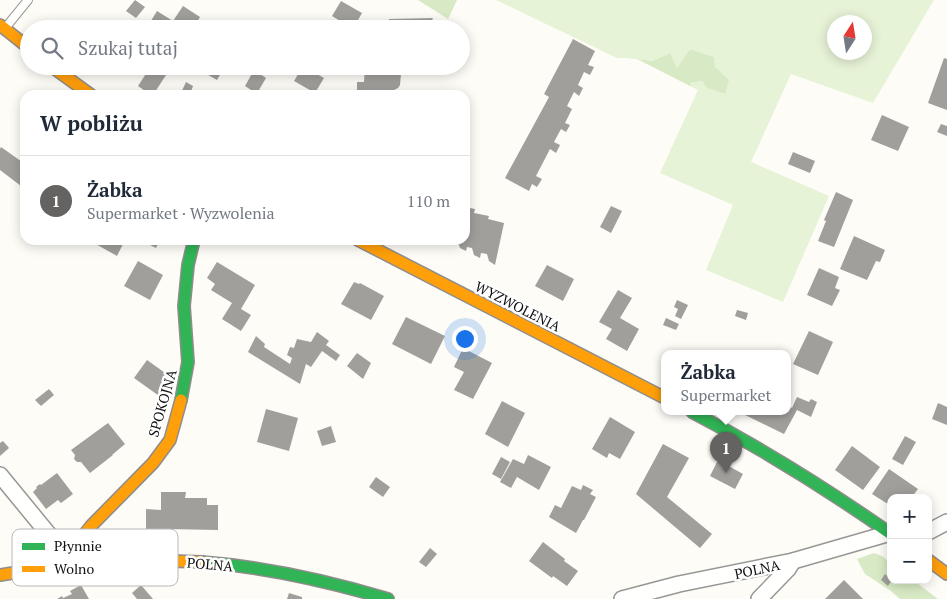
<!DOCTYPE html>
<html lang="pl">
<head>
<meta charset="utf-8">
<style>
	body { margin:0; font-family:"PT Serif",serif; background:#f2f2f3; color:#1f2937 }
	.controls { position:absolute; right:15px; bottom:15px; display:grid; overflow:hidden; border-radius:10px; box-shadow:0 2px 12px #0003 }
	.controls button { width:45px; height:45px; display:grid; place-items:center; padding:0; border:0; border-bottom:1px solid #e0e1e3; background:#fff; color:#1f2937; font:25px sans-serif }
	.compass { position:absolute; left:827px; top:15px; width:45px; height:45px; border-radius:50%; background:#fff; box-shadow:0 2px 12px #0003; rotate:12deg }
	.you { position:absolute; left:464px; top:338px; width:18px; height:18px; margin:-12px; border:4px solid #fff; border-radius:50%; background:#1a73e8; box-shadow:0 0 0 8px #1a73e833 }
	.badge { display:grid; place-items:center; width:32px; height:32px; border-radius:50%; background:#646362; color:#fff; font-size:16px; font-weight:700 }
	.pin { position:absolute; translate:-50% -41px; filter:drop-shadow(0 1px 2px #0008) }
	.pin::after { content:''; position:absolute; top:26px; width:18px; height:15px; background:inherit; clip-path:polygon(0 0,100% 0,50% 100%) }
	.popup { position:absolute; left:661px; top:350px; width:130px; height:65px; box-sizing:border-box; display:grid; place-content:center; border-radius:10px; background:#fff; filter:drop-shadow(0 1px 4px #0005); font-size:16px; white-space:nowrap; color:#747a83 }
	.popup b { font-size:19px; color:#1f2937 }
	.popup::after { content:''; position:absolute; left:50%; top:100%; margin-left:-10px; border:10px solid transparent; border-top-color:#fff }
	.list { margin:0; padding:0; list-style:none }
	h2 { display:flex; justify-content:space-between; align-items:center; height:65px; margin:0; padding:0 20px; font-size:21px }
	h2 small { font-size:16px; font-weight:400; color:#747a83 }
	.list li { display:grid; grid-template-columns:32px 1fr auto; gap:15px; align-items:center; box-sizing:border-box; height:90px; padding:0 20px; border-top:1px solid #e0e1e3 }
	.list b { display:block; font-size:19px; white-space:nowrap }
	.list p { margin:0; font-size:16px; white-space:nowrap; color:#747a83 }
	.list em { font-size:16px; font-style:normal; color:#747a83 }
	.icon { flex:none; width:28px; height:28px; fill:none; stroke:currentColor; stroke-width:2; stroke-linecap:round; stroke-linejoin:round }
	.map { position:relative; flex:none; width:947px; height:599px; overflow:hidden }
	.search { position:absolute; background:#fff; box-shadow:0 2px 12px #0003; left:20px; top:20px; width:450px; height:55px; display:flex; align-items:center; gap:12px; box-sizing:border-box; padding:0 18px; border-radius:28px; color:#747a83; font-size:19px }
	.panel { position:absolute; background:#fff; box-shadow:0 2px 12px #0003; left:20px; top:90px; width:450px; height:155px; border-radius:15px }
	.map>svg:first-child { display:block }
</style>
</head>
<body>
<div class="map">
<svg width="947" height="599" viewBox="0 0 947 599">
	<rect width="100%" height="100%" fill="#fdfcf7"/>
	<path fill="#e7f3d7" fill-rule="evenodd" d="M496 0H934L873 103 791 74 751 162 829 196 783 302 706 270 733 205 660 173 698 90 692 87 690 83 702 81 707 88 725 94 715 67 714 57 690 49 677 68 669 53 652 61 626 58H617ZM834 22H864V52H834Z"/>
	<g fill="#d8eac5">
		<path d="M418 0H457L448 19Z"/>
		<path d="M690 49 714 57 715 67 729 80 725 94 707 88 702 81 690 83 692 87 637 59 652 61 670 53 677 68Z"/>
		<path d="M874 553 882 556 891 563V580H913L938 599H900L891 591 865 574 857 559Z"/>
	</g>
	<g fill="#a19f9c">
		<path d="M135 0 145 7 136 18 126 11Z"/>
		<path d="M341 1 362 13 353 29 332 16Z"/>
		<path d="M183 6 200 17 193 29H146L157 11 173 21Z"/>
		<path d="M433 18 430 25 424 29H389V19Z"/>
		<path d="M573 39 595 51 588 65 594 67 590 75 584 72 578 85 583 88 579 96 574 92 567 106 572 109 565 123 570 125 566 132 561 129 554 142 560 145 556 153 550 149 536 176 542 179 537 187 532 184 529 191 505 178 549 97 544 94Z"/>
		<path d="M944 58 947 59V110L928 103Z"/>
		<path d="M91 66H101L98 71Z"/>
		<path d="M151 66H167L170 69 153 95H151L138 86Z"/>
		<path d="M207 66H225L217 80 203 72Z"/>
		<path d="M303 66 324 78 315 93 294 81Z"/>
		<path d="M365 66H409L407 72 401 74 400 85 398 88 392 91V95H357V82H364Z"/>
		<path d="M254 70 266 78 256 95H248L251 90 245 86Z"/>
		<path d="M186 82 193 86 190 94 192 95H180Z"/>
		<path d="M882 115 909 127 898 151 871 140Z"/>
		<path d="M941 124 947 126V136L937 132Z"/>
		<path d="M1 147 25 164V181L21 186 0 170V149Z"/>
		<path d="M793 152 815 161 810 173 788 164Z"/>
		<path d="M836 192 853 200 834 247 818 241 826 221 824 220Z"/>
		<path d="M611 206 622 211 611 233 600 227Z"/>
		<path d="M465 207 475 209 474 213 489 216 488 219 504 223 495 265 489 261 487 254 481 253 480 258 474 255 472 248 467 247 466 251 460 248 457 240H465Z"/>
		<path d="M854 236 885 250 880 262 876 261 867 280 840 269Z"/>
		<path d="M95 240H116L123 244 117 256 94 243Z"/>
		<path d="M140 240H160L156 248Z"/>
		<path d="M138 261 163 275 150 300 124 286Z"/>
		<path d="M217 262 255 285 241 309 251 315 241 331 222 319 232 303 211 290 215 284 207 278Z"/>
		<path d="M547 265 574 279 563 301 535 286Z"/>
		<path d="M819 268 839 277 835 288 840 290 832 306 807 295Z"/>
		<path d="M354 282 359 284 360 283 384 296 371 320 341 304Z"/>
		<path d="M618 290 632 298 620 318 639 329 627 351 606 339 612 329 599 322Z"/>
		<path d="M677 300 688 305 681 319 675 316 678 309 674 307Z"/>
		<path d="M737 310 748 313 746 320 735 316Z"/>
		<path d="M406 317 445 336 431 364 392 344Z"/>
		<path d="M666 318 679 324 676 330 663 325Z"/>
		<path d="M809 331 833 342 818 375 793 364Z"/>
		<path d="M317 332 329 341 326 345 340 355 336 361 322 351 311 367 306 364 300 384 248 352 256 336 265 344 264 347 290 364 292 358 287 355 290 347 294 348 297 339 311 342Z"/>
		<path d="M463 348 492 363 473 399 454 390 464 372 454 367Z"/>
		<path d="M357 353 371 363 363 379 347 366Z"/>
		<path d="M147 360 175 380 162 398 134 378Z"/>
		<path d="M49 389 54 395 41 406 35 400Z"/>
		<path d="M797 397 809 402 811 399 817 402 811 417 797 410 784 434 741 413 742 412H787V405L792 408Z"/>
		<path d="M502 401 525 413 508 447 485 434Z"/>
		<path d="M938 403 947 407V425L932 419Z"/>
		<path d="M266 409 298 418 289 451 257 442Z"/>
		<path d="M610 417 635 432 620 459 609 453 607 458 592 449Z"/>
		<path d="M108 423 125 444 112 455H113L90 473 81 462H77L74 459 75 455 71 450Z"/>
		<path d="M331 426 336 442 322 446 317 431Z"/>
		<path d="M905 436 916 442 903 465 892 459Z"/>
		<path d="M3 441 9 448 0 456V443Z"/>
		<path d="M663 444 689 458 667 497 712 534 700 548 636 494Z"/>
		<path d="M852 446 880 467 863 490 835 470Z"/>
		<path d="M528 455 551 467 539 490 517 477 511 488 500 482 513 459 524 464Z"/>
		<path d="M501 457 510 462 501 479 492 474Z"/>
		<path d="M718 460 743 474 735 489 710 476Z"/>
		<path d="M889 469 918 489 911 498H891V506L872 494Z"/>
		<path d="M57 473 73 494 61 503 58 500 46 509 33 492 37 488 36 487 40 484 41 485Z"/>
		<path d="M376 477 390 487 383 497 369 487Z"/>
		<path d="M583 485 593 490 590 494 596 497 584 520H583L576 533 549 517 555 505 561 508 572 486 581 490Z"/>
		<path d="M161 492H186L185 498H207V505H218V530L166 529V532L146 531V509L161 510Z"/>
		<path d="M543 542 565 559 564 561 578 571 567 586 553 576 552 578 529 561Z"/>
		<path d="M430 548 437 554 426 567 419 562Z"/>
		<path d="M885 574 892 580 888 586 881 580Z"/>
		<path d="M844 580 863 599H825Z"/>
		<path d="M81 585 89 599H57L62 596 63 598 72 594 70 591Z"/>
		<path d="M141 585 153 599H137L132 593Z"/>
		<path d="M289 593 302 597V599H287Z"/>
	</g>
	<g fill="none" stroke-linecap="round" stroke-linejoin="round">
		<defs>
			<path id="lane" d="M6 27 28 0"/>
			<g id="street">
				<path d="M0 475 55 542 60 565"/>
				<path d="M928 532 947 522"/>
				<path d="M622 599 679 584 793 561 890 533"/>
				<path d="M759 599 788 569 793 561"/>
			</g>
			<g id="fast">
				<path d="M181 400 188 362 184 306 188 265 194 240"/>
				<path d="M692 412C761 448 827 489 891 534"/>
				<path d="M202 562C264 567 328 581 388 599"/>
			</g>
			<g id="slow">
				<path d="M0 25 29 48"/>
				<path d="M51 66 91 95"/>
				<path d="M358 240 665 398"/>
				<path d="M928 560 947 574"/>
				<path d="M60 565 91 526 153 463 170 440 181 400"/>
				<path d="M0 575 60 565 112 559 202 562"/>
			</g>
		</defs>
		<use href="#lane" stroke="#979795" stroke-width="10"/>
		<use href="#street" stroke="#979795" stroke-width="18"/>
		<use href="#fast" stroke="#8e8d8b" stroke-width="14"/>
		<use href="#slow" stroke="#8e8d8b" stroke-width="14"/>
		<use href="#lane" stroke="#fffffe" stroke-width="8"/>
		<use href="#street" stroke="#fffffe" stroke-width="15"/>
		<use href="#fast" stroke="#30b455" stroke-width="11"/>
		<use href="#slow" stroke="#ff9f0a" stroke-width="11"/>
	</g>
	<g text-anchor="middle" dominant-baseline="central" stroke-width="5" stroke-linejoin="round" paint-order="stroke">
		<g font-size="14" fill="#111" stroke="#fff">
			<text transform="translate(518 306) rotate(27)">WYZWOLENIA</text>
			<text transform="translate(162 403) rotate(-74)">SPOKOJNA</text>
			<text transform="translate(210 564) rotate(5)">POLNA</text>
			<text transform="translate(757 569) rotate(-12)">POLNA</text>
		</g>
	</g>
	<rect x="12" y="529" width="166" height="57" rx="8" fill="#fff" stroke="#b8b8b8" stroke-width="1"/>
	<rect x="22" y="543" width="23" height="7" fill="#30b455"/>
	<rect x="22" y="566" width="23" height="6" fill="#ff9f0a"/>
	<g font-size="14" fill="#111">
		<text x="54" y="551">Płynnie</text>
		<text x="54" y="574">Wolno</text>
	</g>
</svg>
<div class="controls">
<button>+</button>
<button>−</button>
</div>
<svg class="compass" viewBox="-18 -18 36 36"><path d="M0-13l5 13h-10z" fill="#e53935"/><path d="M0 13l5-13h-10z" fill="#747a83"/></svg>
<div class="you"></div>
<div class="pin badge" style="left:726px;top:473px">1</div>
<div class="popup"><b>Żabka</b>Supermarket</div>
<div class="search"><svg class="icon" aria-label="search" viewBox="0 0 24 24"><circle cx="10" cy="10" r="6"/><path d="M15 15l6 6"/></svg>Szukaj tutaj</div>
<section class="panel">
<h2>W pobliżu<small></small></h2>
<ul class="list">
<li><span class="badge">1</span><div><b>Żabka</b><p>Supermarket · Wyzwolenia</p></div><em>110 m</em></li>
</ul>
</section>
</div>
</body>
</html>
